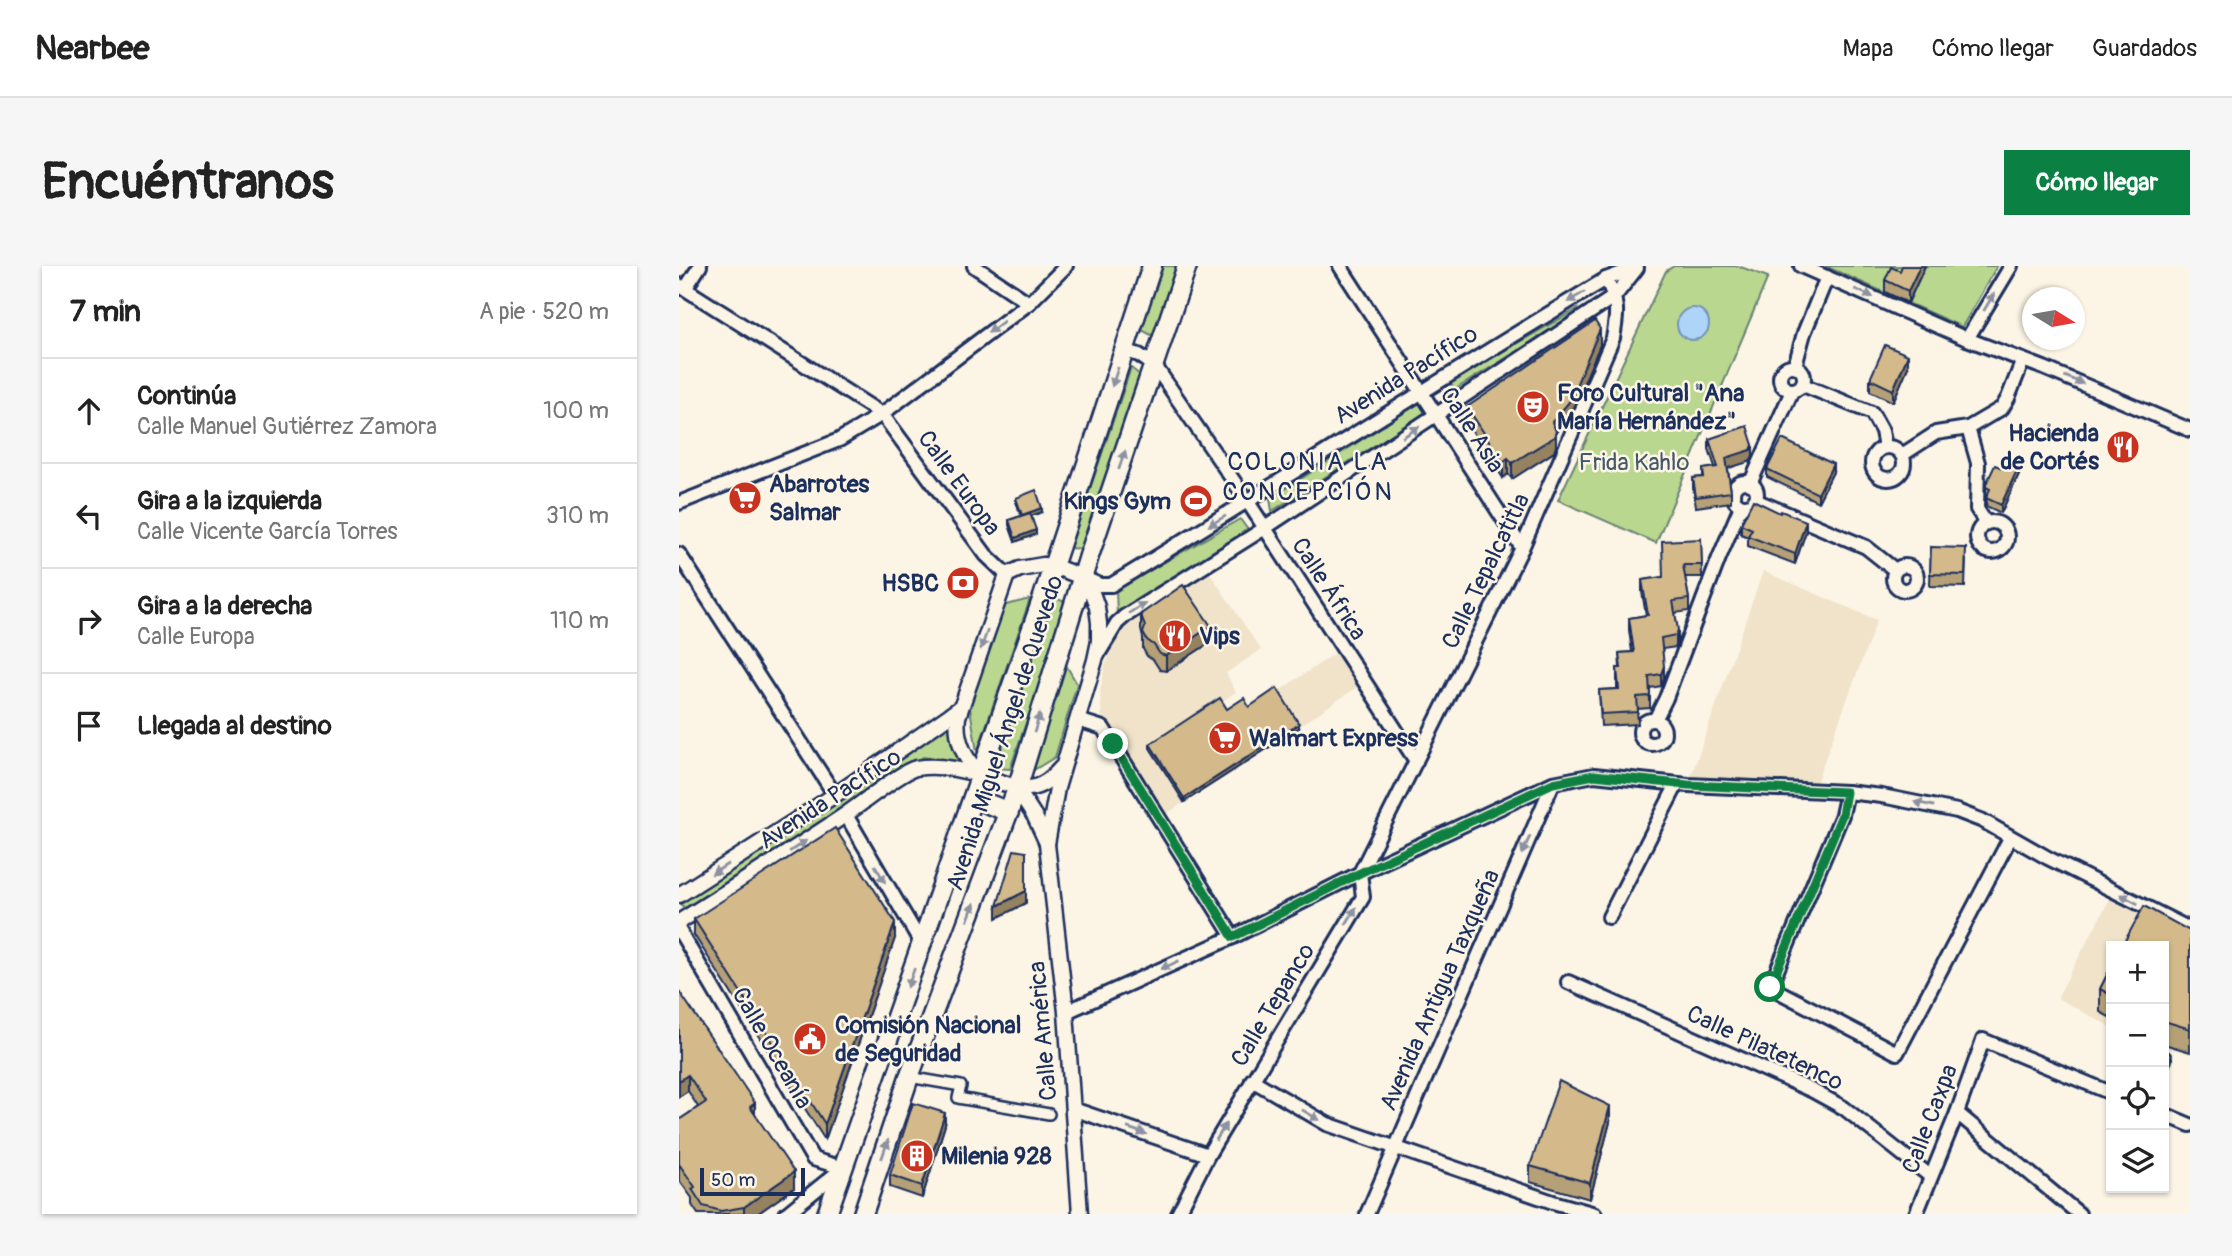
<!DOCTYPE html>
<html lang="es">
<head>
<meta charset="utf-8">
<style>
	body { margin:0; font-family:Pangolin,sans-serif; background:#f6f6f6; color:#222 }
	.controls { position:absolute; right:21px; bottom:21px; display:grid; overflow:hidden; border-radius:0px; box-shadow:0 2px 5px #0004 }
	.controls button { width:63px; height:63px; display:grid; place-items:center; padding:0; border:0; border-bottom:2px solid #e0e0e0; background:#fff; color:#222; font:35px sans-serif }
	.compass { position:absolute; left:1343px; top:21px; width:63px; height:63px; border-radius:50%; background:#fff; box-shadow:0 2px 5px #0004; rotate:101deg }
	.scale { position:absolute; left:21px; bottom:18px; width:105px; box-sizing:border-box; padding-left:7px; border:4px solid #1b2f5e; border-top:0; font-size:19px; line-height:24px; white-space:nowrap; color:#1b2f5e; -webkit-text-stroke:5px #fcf5e5; paint-order:stroke }
	.stop { position:absolute; width:21px; height:21px; margin:-16px; border:5px solid #0b8043; border-radius:50%; background:#fff }
	.stop.end { background:#0b8043; border-color:#fff; box-shadow:0 2px 7px #0008 }
	.list { margin:0; padding:0; list-style:none }
	h2 { display:flex; justify-content:space-between; align-items:center; height:91px; margin:0; padding:0 28px; font-size:30px }
	h2 small { font-size:23px; font-weight:400; color:#767676 }
	.list li { display:grid; grid-template-columns:46px 1fr auto; gap:21px; align-items:center; box-sizing:border-box; height:105px; padding:0 28px; border-top:2px solid #e0e0e0 }
	.list b { display:block; font-size:26px; white-space:nowrap }
	.list p { margin:0; font-size:23px; white-space:nowrap; color:#767676 }
	.list em { font-size:23px; font-style:normal; color:#767676 }
	.icon { flex:none; width:38px; height:38px; fill:none; stroke:currentColor; stroke-width:2; stroke-linecap:round; stroke-linejoin:round }
	.map { position:relative; flex:none; width:1511px; height:948px; overflow:hidden; border-radius:0px }
	header { display:flex; align-items:center; gap:42px; box-sizing:border-box; height:98px; padding:0 35px; background:#fff; border-bottom:2px solid #e0e0e0 }
	header strong { font-size:33px }
	nav { display:flex; gap:38px; margin-inline-start:auto; font-size:24px }
	.intro { display:flex; align-items:center; justify-content:space-between; box-sizing:border-box; height:168px; padding:0 42px }
	h1 { margin:0; font-size:49px }
	.button { padding:18px 32px; border-radius:0px; background:#0b8043; color:#fff; font-size:24px; font-weight:700 }
	main { display:flex; gap:42px; padding:0 42px }
	aside { flex:1; background:#fff; border-radius:0px; box-shadow:0 2px 5px #0004 }
	.map>svg:first-child { display:block }
</style>
</head>
<body>
<header>
<strong>Nearbee</strong>
<nav><a>Mapa</a><a>Cómo llegar</a><a>Guardados</a></nav>
</header>
<div class="intro"><h1>Encuéntranos</h1><a class="button">Cómo llegar</a></div>
<main>
<aside>
<h2>7 min<small>A pie · 520 m</small></h2>
<ul class="list">
<li><svg class="icon" aria-label="ahead" viewBox="0 0 24 24"><path d="M12 20V5M6 11l6-6 6 6"/></svg><div><b>Continúa</b><p>Calle Manuel Gutiérrez Zamora</p></div><em>100 m</em></li>
<li><svg class="icon" aria-label="left" viewBox="0 0 24 24"><path d="M17 20v-9H6M10 6l-5 5 5 5"/></svg><div><b>Gira a la izquierda</b><p>Calle Vicente García Torres</p></div><em>310 m</em></li>
<li><svg class="icon" aria-label="right" viewBox="0 0 24 24"><path d="M7 20v-9h11M14 6l5 5-5 5"/></svg><div><b>Gira a la derecha</b><p>Calle Europa</p></div><em>110 m</em></li>
<li><svg class="icon" aria-label="arrive" viewBox="0 0 24 24"><path d="M6 21V4h12l-3 4 3 4H6"/></svg><div><b>Llegada al destino</b></div></li>
</ul>
</aside>
<div class="map">
<svg width="1511" height="948" viewBox="0 0 1511 948">
	<rect width="100%" height="100%" fill="#fcf5e5"/>
	<filter id="ink" filterUnits="userSpaceOnUse"><feTurbulence type="fractalNoise" baseFrequency=".0143" numOctaves="2"/><feDisplacementMap in="SourceGraphic" scale="14" xChannelSelector="R" yChannelSelector="G"/><feConvolveMatrix kernelMatrix="1 2 1 2 8 2 1 2 1" color-interpolation-filters="sRGB"/></filter>
	<g filter="url(#ink)">
		<g fill="#f0e3ca">
			<path d="M1084 305 1198 354 1134 525 1009 519Z"/>
			<path d="M531 307 582 384 547 407 557 426 542 436 548 447 571 444 661 384 683 418 486 549 423 454 421 426 426 399 438 373 451 354Z"/>
			<path d="M1434 627 1511 666V788L1485 780V680H1432V761L1378 732Z"/>
		</g>
		<g fill="#bad78f" stroke="#6a8376" stroke-width="2">
			<path d="M480 0H499L476 71 459 62Z"/>
			<path d="M995 0H1059L1089 11 977 277 879 234 987 5Z"/>
			<path d="M1146 0H1318L1283 61Z"/>
			<path d="M898 43 895 50 775 124 771 116Z"/>
			<path d="M452 102 461 109 406 283 391 282Z"/>
			<path d="M741 136 748 146 593 245 591 233Z"/>
			<path d="M561 253 569 264 443 343 438 351 437 324Z"/>
			<path d="M374 331 388 337 331 503 315 502Z"/>
			<path d="M351 333 298 486 290 436 323 340Z"/>
			<path d="M387 399 398 418 376 491 350 507Z"/>
			<path d="M272 458 282 497 244 491 6 642 1 638Z"/>
		</g>
		<circle fill="#aed5f8" stroke="#7393ba" stroke-width="2" cx="1014" cy="58" r="16"/>
		<g fill="none" stroke-linecap="round" stroke-linejoin="round">
			<defs>
				<path id="pedestrian" d="M230 811 282 820 279 832 370 848"/>
				<g id="minor">
					<path d="M295 0 350 37"/>
					<path d="M661 0 843 282"/>
					<path d="M1122 0 1288 73 1365 102 1511 164"/>
					<path d="M0 19 203 148 307 289 328 309"/>
					<path d="M6 23 21 0"/>
					<path d="M1288 73 1332 0"/>
					<path d="M445 84 460 89 476 100 569 236 737 495"/>
					<circle cx="1113" cy="112" r="12"/>
					<path d="M1116 100 1125 67 1148 11"/>
					<path d="M1124 119 1193 147 1203 165 1206 181"/>
					<path d="M1289 162 1299 197 1298 243 1307 257"/>
					<circle cx="1209" cy="197" r="16"/>
					<path d="M1223 189 1257 167 1289 162 1323 142 1329 132 1344 94"/>
					<circle cx="1066" cy="228" r="12"/>
					<path d="M1071 218 1113 125"/>
					<path d="M1076 234 1187 281 1216 304"/>
					<path d="M0 237 160 174 203 148 350 37 387 0"/>
					<circle cx="1313" cy="271" r="15"/>
					<path d="M0 288 156 529"/>
					<circle cx="1226" cy="312" r="12"/>
					<path d="M403 311 421 319H432C598 218 761 113 927 13L957 2"/>
					<path d="M418 390 438 357 446 350 586 262 936 30 958 2"/>
					<circle cx="973" cy="466" r="12"/>
					<path d="M399 454 424 462 554 671"/>
					<path d="M976 454 987 432 1040 292 1062 240"/>
					<path d="M1168 526 1163 549 1091 721 1218 787 1331 572"/>
					<path d="M167 549 244 680"/>
					<path d="M681 607 843 282 934 72C939 46 939 36 927 13"/>
					<path d="M930 651 998 518"/>
					<path d="M0 664 134 893 164 902"/>
					<path d="M889 716 1134 825 1165 842 1251 910"/>
					<path d="M387 746 554 671 681 607 874 517 915 509 1009 519 1168 526 1203 530 1278 545 1304 555 1369 592 1511 663"/>
					<path d="M1485 794V792"/>
					<path d="M573 814 648 858 874 936 916 948"/>
					<path d="M394 843 529 889"/>
					<path d="M1278 847 1400 948"/>
					<path d="M1485 848 1511 859"/>
					<path d="M107 948 164 902"/>
					<path d="M499 948 529 889 684 631 681 607"/>
					<path d="M688 948 874 517"/>
					<path d="M1237 948 1278 847 1304 774 1432 827"/>
				</g>
				<g id="tertiary">
					<path d="M301 509C286 493 276 473 279 451L328 309 341 303 364 299 374 300 403 311 411 321 418 341 420 357V375L416 394 378 522 368 578 387 746 401 948"/>
					<path d="M338 523 356 551 368 577"/>
					<path d="M0 629 156 529 281 442"/>
					<path d="M0 656C55 621 111 586 166 549 181 539 223 505 237 502 258 498 281 503 301 509 335 519 353 536 382 502"/>
				</g>
				<g id="secondary">
					<path d="M294 532 330 546"/>
					<path d="M148 948 364 331 473 0"/>
					<path d="M184 948 230 811 338 523 410 290 508 0"/>
				</g>
			</defs>
			<use href="#pedestrian" stroke="#1b2f5e" stroke-width="14"/>
			<use href="#minor" stroke="#1b2f5e" stroke-width="18"/>
			<use href="#tertiary" stroke="#1b2f5e" stroke-width="19"/>
			<use href="#secondary" stroke="#1b2f5e" stroke-width="23"/>
			<use href="#pedestrian" stroke="#fcf5e5" stroke-width="9"/>
			<use href="#minor" stroke="#fcf5e5" stroke-width="12"/>
			<use href="#tertiary" stroke="#fcf5e5" stroke-width="14"/>
			<use href="#secondary" stroke="#fcf5e5" stroke-width="18"/>
		</g>
		<g fill="#b6a077" stroke="#1b2f5e" stroke-width="2">
			<path d="M1246 0 1229 37 1206 26V14L1221 5Z"/>
			<path d="M921 79 890 152 877 166V180L875 186 833 213 829 208 824 212 788 157V141Z"/>
			<path d="M1229 101 1214 136 1191 125V113Z"/>
			<path d="M1030 173 1074 189 1072 195 1049 202 1052 226V236L1017 241 1014 222V212L1024 211V203L1036 201 1030 183Z"/>
			<path d="M1088 203 1154 206 1139 236 1088 211Z"/>
			<path d="M1326 203 1340 208 1322 247 1307 240 1308 230 1307 229V221Z"/>
			<path d="M337 232 363 246 352 250 357 268 336 276 330 259V254L342 250 337 236Z"/>
			<path d="M1062 258 1127 265 1116 298 1069 280V271L1062 268Z"/>
			<path d="M1022 273 1023 311H1006L1010 333V345L996 347 999 376 997 381 983 383 985 412 982 420 971 422V442L958 443 959 458 922 460 920 424 938 423V402H941L940 387 953 386 950 364V352L967 349 963 326V314L983 311Z"/>
			<path d="M1252 281 1287 294 1286 321 1251 320Z"/>
			<path d="M462 348 532 376 487 405 481 404 475 395 468 390 464 383V372L462 364Z"/>
			<path d="M570 441 620 462 505 536 471 482V478L548 443Z"/>
			<path d="M15 653 216 672 146 874 15 669Z"/>
			<path d="M1511 665V786L1485 778V680Z"/>
			<path d="M1432 701V752L1421 746V723Z"/>
			<path d="M0 725 76 849 115 922 78 948H19L13 939V932L0 914V854L19 841 9 825Z"/>
			<path d="M931 856 911 933 851 916V900Z"/>
			<path d="M266 859 243 932 211 921V909Z"/>
		</g>
		<g fill="#948261" stroke="#1b2f5e" stroke-width="2">
			<path d="M1241 0H1246L1229 37V25Z"/>
			<path d="M921 63V79L890 152 877 166V180L875 186 833 213V197L873 156Z"/>
			<path d="M1229 89V101L1214 136V124Z"/>
			<path d="M1074 179V189L1072 195 1047 203V192Z"/>
			<path d="M829 192V208L824 212V196Z"/>
			<path d="M1154 198V206L1139 236V228Z"/>
			<path d="M1340 200V208L1322 247V239Z"/>
			<path d="M363 242V246L343 253V249Z"/>
			<path d="M1127 255V265L1116 298V288Z"/>
			<path d="M357 264V268L336 276V272Z"/>
			<path d="M532 360V376L487 405V390Z"/>
			<path d="M999 364V376L997 381V369Z"/>
			<path d="M985 400V412L982 420V408Z"/>
			<path d="M620 458V462L505 536V532Z"/>
			<path d="M347 625V637L318 652V640Z"/>
			<path d="M216 656V672L146 874V858Z"/>
			<path d="M9 809V825L0 831V815Z"/>
			<path d="M76 837V853L71 841Z"/>
			<path d="M931 840V856L911 933V917Z"/>
			<path d="M266 847V859L243 932V920Z"/>
			<path d="M115 906V922L78 948H65V941Z"/>
		</g>
		<g fill="#d4ba8a" stroke="#1b2f5e" stroke-width="2">
			<path d="M1223 0H1241L1229 25 1206 14 1212 1 1221 5Z"/>
			<path d="M916 55 921 63 890 136 873 156 877 165 875 171 833 197 829 192 824 196 788 141Z"/>
			<path d="M1206 79 1229 89 1214 124 1191 113Z"/>
			<path d="M1068 160 1074 179 1072 184 1047 192 1052 226 1017 231 1014 212 1025 211 1024 203 1039 201 1030 173Z"/>
			<path d="M1103 173 1154 198 1139 228 1088 203Z"/>
			<path d="M1330 195 1340 200 1322 239 1307 232 1311 223 1307 221V218L1316 199 1326 203Z"/>
			<path d="M357 224 363 242 343 249 337 232Z"/>
			<path d="M1074 234 1101 247 1102 245 1127 255 1116 288 1069 270 1073 263 1062 258Z"/>
			<path d="M351 247 357 264 336 272 330 254Z"/>
			<path d="M1022 273 1023 299H1004L1010 333 994 335 999 364 997 369 982 372 985 400 982 408 970 410 971 430 958 431 959 446 922 448 920 424 940 423 938 402H942L940 387 955 386 950 352 969 349 963 314 984 311 983 275Z"/>
			<path d="M1252 281 1287 282 1286 309 1251 308Z"/>
			<path d="M504 319 532 360 487 390 481 388 475 379 468 374 464 367 466 361 462 348Z"/>
			<path d="M598 422 620 458 505 532 471 478 541 432 548 443 565 432 570 441Z"/>
			<path d="M156 562 216 656 146 858 15 653Z"/>
			<path d="M335 584 347 586V625L318 640Z"/>
			<path d="M1465 640 1511 665V763L1485 755V680H1443Z"/>
			<path d="M1432 701V729L1421 723Z"/>
			<path d="M0 725 76 837 71 841 115 906 65 941 42 945 24 940 13 923 16 921 0 898V854L27 836 9 809 0 815Z"/>
			<path d="M880 815 931 840 911 917 851 900Z"/>
			<path d="M234 837 266 847 243 920 211 909Z"/>
		</g>
		<defs><path id="oneway-solid" d="M-6-.8H1V-3.2L6.5 0L1 3.2V.8H-6Z" transform="scale(1.75)"/></defs>
		<g fill="#8c92a2">
			<use href="#oneway-solid" transform="translate(1185 27) rotate(24)"/>
			<use href="#oneway-solid" transform="translate(897 31) rotate(149)"/>
			<use href="#oneway-solid" transform="translate(1310 36) rotate(-59)"/>
			<use href="#oneway-solid" transform="translate(317 61) rotate(143)"/>
			<use href="#oneway-solid" transform="translate(436 111) rotate(108)"/>
			<use href="#oneway-solid" transform="translate(1395 114) rotate(23)"/>
			<use href="#oneway-solid" transform="translate(732 166) rotate(-33)"/>
			<use href="#oneway-solid" transform="translate(443 194) rotate(-71)"/>
			<use href="#oneway-solid" transform="translate(538 255) rotate(149)"/>
			<use href="#oneway-solid" transform="translate(458 342) rotate(-32)"/>
			<use href="#oneway-solid" transform="translate(305 374) rotate(110)"/>
			<use href="#oneway-solid" transform="translate(358 457) rotate(-73)"/>
			<use href="#oneway-solid" transform="translate(1245 538) rotate(-169)"/>
			<use href="#oneway-solid" transform="translate(847 579) rotate(114)"/>
			<use href="#oneway-solid" transform="translate(119 580) rotate(-33)"/>
			<use href="#oneway-solid" transform="translate(41 603) rotate(147)"/>
			<use href="#oneway-solid" transform="translate(201 608) rotate(60)"/>
			<use href="#oneway-solid" transform="translate(1450 633) rotate(-152)"/>
			<use href="#oneway-solid" transform="translate(292 646) rotate(-69)"/>
			<use href="#oneway-solid" transform="translate(672 650) rotate(-59)"/>
			<use href="#oneway-solid" transform="translate(491 699) rotate(155)"/>
			<use href="#oneway-solid" transform="translate(232 712) rotate(110)"/>
			<use href="#oneway-solid" transform="translate(632 849) rotate(30)"/>
			<use href="#oneway-solid" transform="translate(458 865) rotate(19)"/>
			<use href="#oneway-solid" transform="translate(542 866) rotate(-59)"/>
			<use href="#oneway-solid" transform="translate(206 883) rotate(-71)"/>
		</g>
	</g>
	<g fill="none" stroke-linecap="round" stroke-linejoin="round" filter="url(#ink)">
		<path stroke="#0b8043" stroke-width="9" d="M434 478 554 671 681 607 874 517 915 509 1009 519 1167 526 1163 549 1091 721"/>
	</g>
	<defs>
		<symbol id="theatre-disc" viewBox="-11 -11 22 22"><circle r="9.5" fill="#c8321e" stroke="#fcf5e5"/><path d="M-5-5.5Q0-4 5-5.5V0Q5 5 0 6Q-5 5-5 0ZM-3.3-2.5H-1v1.5H-3.3ZM1-2.5H3.3v1.5H1ZM-2.8 1Q0 5.5 2.8 1Z" fill="#fff"/></symbol>
		<symbol id="restaurant-disc" viewBox="-11 -11 22 22"><circle r="9.5" fill="#c8321e" stroke="#fcf5e5"/><path d="M-5-6h1v4h1v-4h1v4h1v-4h1v5L-1.5 .5V6h-2V.5L-5-1ZM5-6V6H3V1.5H1.5Q1.5-4 5-6Z" fill="#fff"/></symbol>
		<symbol id="supermarket-disc" viewBox="-11 -11 22 22"><circle r="9.5" fill="#c8321e" stroke="#fcf5e5"/><path d="M-6-5.5h2.5l.6 2H6L4.5 2H-2.5L-4.4-4H-6ZM-1.5 3.2a1.3 1.3 0 1 0 .1 0ZM3 3.2a1.3 1.3 0 1 0 .1 0Z" fill="#fff"/></symbol>
		<symbol id="stadium-disc" viewBox="-11 -11 22 22"><circle r="9.5" fill="#c8321e" stroke="#fcf5e5"/><path d="M0-5a6.5 5 0 1 0 0 10a6.5 5 0 1 0 0-10ZM-3.5-1.8h7v3.6h-7Z" fill="#fff"/></symbol>
		<symbol id="bank-disc" viewBox="-11 -11 22 22"><circle r="9.5" fill="#c8321e" stroke="#fcf5e5"/><path d="M-6-4H6V4H-6ZM0-2.3a2.3 2.3 0 1 0 0 4.6a2.3 2.3 0 1 0 0-4.6Z" fill="#fff"/></symbol>
		<symbol id="civic-disc" viewBox="-11 -11 22 22"><circle r="9.5" fill="#c8321e" stroke="#fcf5e5"/><path d="M-.6-6.5H3V-4.5H.6V-3L4-1V1h2V6H-6V1h2V-1L-.6-3ZM-1.2 2.5V6h2.4V2.5Z" fill="#fff"/></symbol>
		<symbol id="building-disc" viewBox="-11 -11 22 22"><circle r="9.5" fill="#c8321e" stroke="#fcf5e5"/><path d="M-4-6H4V6H1V3H-1V6H-4ZM-2.5-4.3h1.7v1.8h-1.7ZM.8-4.3h1.7v1.8H.8ZM-2.5-1h1.7V.8h-1.7ZM.8-1h1.7V.8H.8Z" fill="#fff"/></symbol>
	</defs>
	<g fill-rule="evenodd">
		<use href="#theatre-disc" x="835" y="122" width="38" height="38"/>
		<use href="#restaurant-disc" x="1425" y="162" width="38" height="38"/>
		<use href="#supermarket-disc" x="47" y="213" width="38" height="38"/>
		<use href="#stadium-disc" x="498" y="216" width="38" height="38"/>
		<use href="#bank-disc" x="265" y="298" width="38" height="38"/>
		<use href="#restaurant-disc" x="477" y="351" width="38" height="38"/>
		<use href="#supermarket-disc" x="527" y="453" width="38" height="38"/>
		<use href="#civic-disc" x="112" y="754" width="38" height="38"/>
		<use href="#building-disc" x="219" y="871" width="38" height="38"/>
	</g>
	<g text-anchor="middle" dominant-baseline="central" stroke-width="5" stroke-linejoin="round" paint-order="stroke">
		<g font-size="24" fill="#1b2f5e" stroke="#fcf5e5">
			<text transform="translate(727 109) rotate(-32)">Avenida Pacífico</text>
			<text transform="translate(793 164) rotate(57)">Calle Asia</text>
			<text transform="translate(280 217) rotate(54)">Calle Europa</text>
			<text transform="translate(807 305) rotate(-64)">Calle Tepalcatitla</text>
			<text transform="translate(650 323) rotate(57)">Calle África</text>
			<text transform="translate(326 467) rotate(-72)">Avenida Miguel Ángel de Quevedo</text>
			<text transform="translate(151 533) rotate(-33)">Avenida Pacífico</text>
			<text transform="translate(761 724) rotate(-66)">Avenida Antigua Taxqueña</text>
			<text transform="translate(594 739) rotate(-59)">Calle Tepanco</text>
			<text transform="translate(364 765) rotate(-95)">Calle América</text>
			<text transform="translate(93 782) rotate(60)">Calle Oceanía</text>
			<text transform="translate(1086 782) rotate(25)">Calle Pilatetenco</text>
			<text transform="translate(1251 853) rotate(-69)">Calle Caxpa</text>
		</g>
		<g font-size="24" font-weight="bold" fill="#1b2f5e" stroke="#fcf5e5" text-anchor="start">
			<text x="878" y="127">Foro Cultural "Ana<tspan x="878" dy="28">María Hernández"</tspan></text>
			<text x="1420" y="167" text-anchor="end">Hacienda<tspan x="1420" dy="28">de Cortés</tspan></text>
			<text x="90" y="218">Abarrotes<tspan x="90" dy="28">Salmar</tspan></text>
			<text x="492" y="235" text-anchor="end">Kings Gym</text>
			<text x="260" y="317" text-anchor="end">HSBC</text>
			<text x="520" y="370">Vips</text>
			<text x="570" y="472">Walmart Express</text>
			<text x="156" y="759">Comisión Nacional<tspan x="156" dy="28">de Seguridad</tspan></text>
			<text x="262" y="890">Milenia 928</text>
		</g>
		<g font-size="24" fill="#43596a" stroke="#fcf5e5">
			<text x="955" y="196">Frida Kahlo</text>
		</g>
		<g font-size="26" letter-spacing="2" fill="#1b2f5e" stroke="#fcf5e5">
			<text x="629" y="196">COLONIA LA<tspan x="629" dy="30">CONCEPCIÓN</tspan></text>
		</g>
	</g>
</svg>
<div class="controls">
<button>+</button>
<button>−</button>
<button><svg class="icon" aria-label="locate" viewBox="0 0 24 24"><circle cx="12" cy="12" r="6"/><path d="M12 2v4M12 18v4M2 12h4M18 12h4"/></svg></button>
<button><svg class="icon" aria-label="layers" viewBox="0 0 24 24"><path d="M12 4l9 5-9 5-9-5zM3 14l9 5 9-5"/></svg></button>
</div>
<svg class="compass" viewBox="-18 -18 36 36"><path d="M0-13l5 13h-10z" fill="#e53935"/><path d="M0 13l5-13h-10z" fill="#767676"/></svg>
<div class="scale">50 m</div>
<div class="stop" style="left:1091px;top:721px"></div>
<div class="stop end" style="left:434px;top:478px"></div>
</div>
</main>
</body>
</html>
